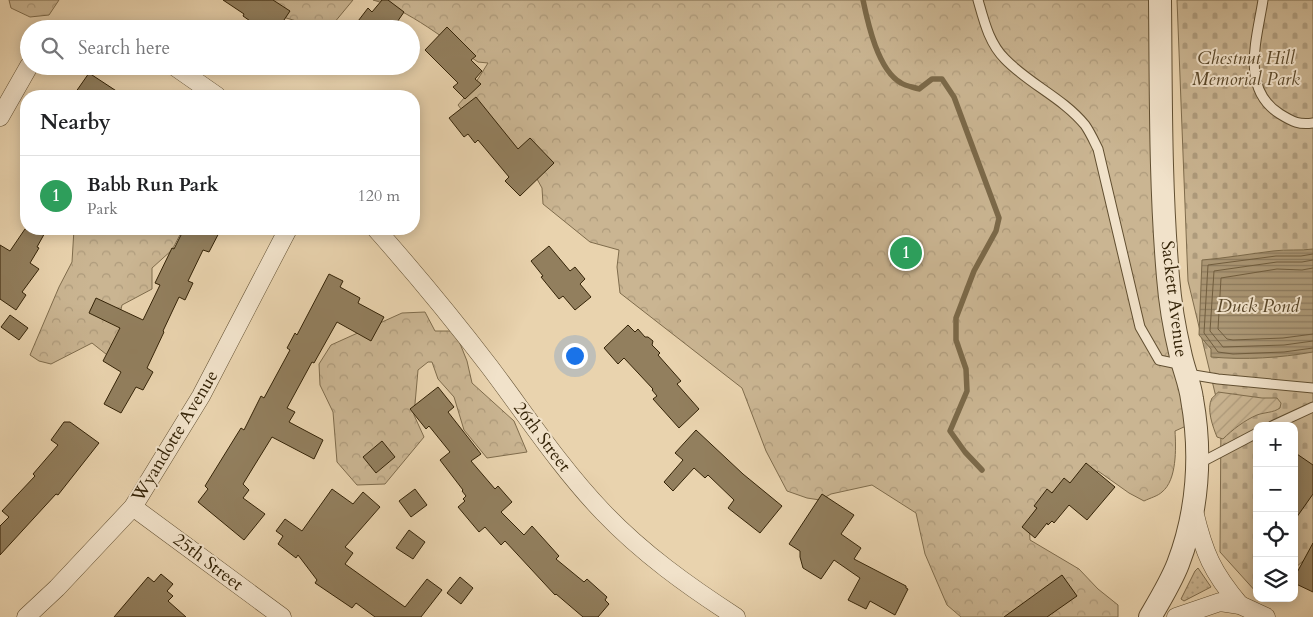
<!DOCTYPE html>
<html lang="en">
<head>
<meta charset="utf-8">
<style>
	body { margin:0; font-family:Cardo,serif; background:#f6f6f6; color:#202124 }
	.controls { position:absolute; right:15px; bottom:15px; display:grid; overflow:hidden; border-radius:10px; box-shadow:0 2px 12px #0003 }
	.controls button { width:45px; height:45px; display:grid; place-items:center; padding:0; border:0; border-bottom:1px solid #e0e0e0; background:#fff; color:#202124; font:25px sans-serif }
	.you { position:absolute; left:574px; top:355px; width:18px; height:18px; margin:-12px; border:4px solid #fff; border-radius:50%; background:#1a73e8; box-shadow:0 0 0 8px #1a73e833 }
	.badge { display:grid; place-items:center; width:32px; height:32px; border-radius:50%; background:#b45309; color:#fff; font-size:16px; font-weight:700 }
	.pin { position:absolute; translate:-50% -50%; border:2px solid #fff; box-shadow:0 1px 5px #0006 }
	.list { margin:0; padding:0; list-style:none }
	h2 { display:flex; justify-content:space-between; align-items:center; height:65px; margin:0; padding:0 20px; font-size:21px }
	h2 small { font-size:16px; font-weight:400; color:#757577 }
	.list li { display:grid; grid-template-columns:32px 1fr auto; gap:15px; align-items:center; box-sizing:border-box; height:80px; padding:0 20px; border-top:1px solid #e0e0e0 }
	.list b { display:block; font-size:19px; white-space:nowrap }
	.list p { margin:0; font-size:16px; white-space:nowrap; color:#757577 }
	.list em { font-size:16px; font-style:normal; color:#757577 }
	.icon { flex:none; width:28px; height:28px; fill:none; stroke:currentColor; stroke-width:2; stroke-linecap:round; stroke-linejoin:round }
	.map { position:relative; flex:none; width:1313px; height:617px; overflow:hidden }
	.search { position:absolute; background:#fff; box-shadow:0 2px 12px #0003; left:20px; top:20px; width:400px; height:55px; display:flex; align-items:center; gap:12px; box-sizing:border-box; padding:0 18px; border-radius:28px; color:#757577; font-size:19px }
	.panel { position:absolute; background:#fff; box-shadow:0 2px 12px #0003; left:20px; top:90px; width:400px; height:145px; border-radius:20px }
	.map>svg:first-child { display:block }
</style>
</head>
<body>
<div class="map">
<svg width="1313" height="617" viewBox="0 0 1313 617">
	<defs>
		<pattern id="grass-dots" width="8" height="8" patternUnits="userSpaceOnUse" patternTransform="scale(1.25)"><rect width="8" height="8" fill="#cab592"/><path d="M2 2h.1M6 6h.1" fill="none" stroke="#ae9b7c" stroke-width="1.8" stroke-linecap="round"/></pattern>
		<pattern id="forest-crowns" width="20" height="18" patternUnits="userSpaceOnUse" patternTransform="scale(1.25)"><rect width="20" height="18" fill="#cab592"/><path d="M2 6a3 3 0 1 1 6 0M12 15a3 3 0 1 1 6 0" fill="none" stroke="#ae9b7c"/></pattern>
		<pattern id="cemetery-stones" width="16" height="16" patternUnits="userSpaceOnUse" patternTransform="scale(1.25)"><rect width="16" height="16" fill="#cab592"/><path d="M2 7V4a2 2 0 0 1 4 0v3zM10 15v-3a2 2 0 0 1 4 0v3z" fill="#ae9b7c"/></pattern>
		<pattern id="garden-furrows" width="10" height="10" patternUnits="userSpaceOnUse" patternTransform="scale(1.25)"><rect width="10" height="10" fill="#cab592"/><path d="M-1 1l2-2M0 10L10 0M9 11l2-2" fill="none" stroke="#ae9b7c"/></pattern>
		<pattern id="water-rules" width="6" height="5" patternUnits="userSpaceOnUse" patternTransform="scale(1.25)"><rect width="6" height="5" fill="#ab9775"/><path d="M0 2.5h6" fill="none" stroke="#8c7b5e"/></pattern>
	</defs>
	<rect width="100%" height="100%" fill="#e9d3ae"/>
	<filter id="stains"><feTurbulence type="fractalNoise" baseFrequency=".004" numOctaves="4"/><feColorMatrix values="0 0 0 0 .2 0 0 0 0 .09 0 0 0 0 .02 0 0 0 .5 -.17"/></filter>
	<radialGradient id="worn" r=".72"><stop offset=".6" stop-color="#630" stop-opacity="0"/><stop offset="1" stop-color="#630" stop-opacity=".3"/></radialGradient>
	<path fill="url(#grass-dots)" stroke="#7f6c4c" d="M1198 568 1211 587 1184 601 1181 599 1195 571Z"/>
	<g fill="url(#forest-crowns)" stroke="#7f6c4c">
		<path d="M9 0H59L49 15 30 17 11 8Z"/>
		<path d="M263 0H353L329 29H323L283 17Z"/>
		<path d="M373 0H1160L1163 179 1195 422 1175 431C1176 448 1177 480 1162 492 1158 496 1150 498 1144 501L1129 493 1098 471 1044 496 1029 521 1030 540 1079 569 1098 589 1118 605V617H961L947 605 925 554 916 513 872 485 831 494 820 500 807 498 787 491 766 451 742 388 620 293 617 267 619 250 590 242 543 204 542 188 532 170 482 135 458 105 471 90 488 63 478 62C448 42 408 9 373 0Z"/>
		<path d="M74 229H183L172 250 152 268V289L122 305 118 322 123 344 111 358 92 343 51 364 39 361 30 355 59 287 72 262Z"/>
		<path d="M425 312 435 331H455L467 361 472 383 514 421 527 452 487 458 464 430 454 397 438 379 432 362H428L418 370 414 415 424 437 385 484 357 485 337 462 333 412 320 385 319 364 331 345 402 313Z"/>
	</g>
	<path fill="url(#cemetery-stones)" stroke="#7f6c4c" d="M1177 0H1313V552L1294 569V426H1257V593L1220 552 1221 418 1188 281Z"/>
	<path fill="url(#garden-furrows)" stroke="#7f6c4c" d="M1218 392 1262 398H1277L1281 403 1280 408C1273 413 1265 412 1257 415 1245 420 1232 430 1223 439L1217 437C1213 427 1206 409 1212 398 1212 398 1218 393 1218 392Z"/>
	<path fill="url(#water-rules)" stroke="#7b6949" d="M1313 249V352C1279 358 1246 360 1211 357V349L1199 335 1202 260C1226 258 1249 254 1273 251 1287 249 1300 251 1313 249Z"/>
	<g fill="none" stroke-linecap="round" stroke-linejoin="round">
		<g stroke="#705d3e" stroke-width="1">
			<path d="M1313 254 1301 256H1276L1208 265 1204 333 1218 352 1233 354 1284 352 1313 348"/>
			<path d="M1313 260 1302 262H1277L1214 271 1210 331 1223 347 1284 345 1313 341"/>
			<path d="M1313 268 1302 270 1277 269 1221 278 1218 329 1227 339 1233 340 1283 338 1313 334"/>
		</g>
		<path stroke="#7b6949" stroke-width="5.5" d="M863 0C868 24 878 70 901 83 906 86 913 87 919 89L932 79H942L954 97 999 218 996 231 974 271 956 318V340L966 369 967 391 950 431 965 452 982 470"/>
	</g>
	<g fill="#927f5e" stroke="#342307">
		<path d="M223 0H273L290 11 278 29H249L253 23 243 16 244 14Z"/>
		<path d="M382 0H388L404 12 393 28 394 29H352L368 8 372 12Z"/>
		<path d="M447 27 476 56 471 60 482 71 475 79 481 84 465 99 453 87 458 83 425 50Z"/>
		<path d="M89 73 124 96H73Z"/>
		<path d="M476 97 518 149 530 138 554 163 520 196 505 181 509 177 478 140 475 143 468 134 464 137 449 118Z"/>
		<path d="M25 229H47L37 247 39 248 30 263 39 269 22 292 26 295 16 310 0 299V245L10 251Z"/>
		<path d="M184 229H221L209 252 203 250 188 281 193 283 185 300 179 297 163 331 164 332 147 368 153 372 143 390 136 387 121 413 104 404 121 372 103 361 120 328 89 313 96 298 143 320 160 285 155 283 172 248 174 249Z"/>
		<path d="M549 246 570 271 575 267 585 279 580 284 591 297 575 310 563 296 559 299 541 277 543 276 531 261Z"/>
		<path d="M329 274 343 281 340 287 360 298 358 303 384 317 371 341 337 322 314 363 312 362 287 408 295 412 289 422 323 440 314 459 272 437 243 484 249 490 243 498 265 514 244 540 198 502 208 489 205 486 236 436 241 428 244 430 261 396 264 398 290 350 287 348 295 333 297 335Z"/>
		<path d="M10 315 28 328 19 340 1 327Z"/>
		<path d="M628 325 635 332 638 329 645 337H648L653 341 652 345 660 353 658 355 681 381 677 384 699 409 679 428 653 399 657 396 652 390 653 389 624 358 618 364 604 348Z"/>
		<path d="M438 387 454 407 448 412 481 454 471 461 495 489 498 486 512 502 501 512 524 535 532 526 559 556 556 559 584 582 587 579 607 597 605 600 609 604 598 617H583L556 594 555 595 505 541 501 545 485 527 479 532 458 507 465 501 463 499 466 496 462 491 463 490 440 460 450 452 429 426 426 429 410 409Z"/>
		<path d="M64 422H70L99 443 58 495 56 494 0 555V526L9 517 2 511 35 476 33 474 58 445 51 440Z"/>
		<path d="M696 430 743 474 782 506 760 533 728 508 734 500 708 475 705 478 694 468 673 491 664 482 683 460 675 453Z"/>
		<path d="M382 441 395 457 376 473 363 457Z"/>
		<path d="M1294 452 1313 465V494L1294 521Z"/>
		<path d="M1086 463 1115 487 1087 520 1069 505 1054 523 1052 521 1048 525 1047 523 1035 538 1022 527 1037 508 1034 506 1047 489 1052 493 1064 478 1070 483Z"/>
		<path d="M332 489 353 504 363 492 380 507 345 547 353 553 345 564 405 607 427 579 442 590 421 617H375L356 603 352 608 315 583 317 580 298 555 296 558 278 544 283 536 276 531 285 519 302 531Z"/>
		<path d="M415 489 427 505 411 517 399 501Z"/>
		<path d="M822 494 854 515 841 534 861 548 854 559 906 586V588L908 589 895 615 870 601 866 609 848 600 860 578 834 560 821 579 803 568 800 557V551L789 544Z"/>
		<path d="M409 530 425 542 413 559 396 548Z"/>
		<path d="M1313 543V592L1294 583V578Z"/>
		<path d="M161 574 173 584 167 591 173 596 168 601 186 617H114L148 577 154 582Z"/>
		<path d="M1062 575 1077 596 1047 617H1004Z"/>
		<path d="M460 577 473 588 461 604 447 593Z"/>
	</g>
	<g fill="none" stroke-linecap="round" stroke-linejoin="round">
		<defs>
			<g id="service">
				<path d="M978 0C984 21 989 43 1005 59 1029 84 1063 98 1085 125 1090 132 1094 141 1098 149L1140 327 1159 360 1183 365"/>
				<path d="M1263 0C1257 39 1240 89 1280 114 1293 122 1299 125 1313 123"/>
				<path d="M1188 374 1218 379 1313 388"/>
				<path d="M1272 426 1313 407"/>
				<path d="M1200 463 1257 433"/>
			</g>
			<g id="minor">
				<path d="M174 66 217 96"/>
				<path d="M0 117 29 66"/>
				<path d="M376 229C415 273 453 319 489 366 526 415 560 467 603 512 642 553 688 586 736 617"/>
				<path d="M133 507 282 617"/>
				<path d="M1194 511C1204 553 1212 572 1240 605"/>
				<path d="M26 617 57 588 133 507 201 396 288 229"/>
				<path d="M1176 617 1220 602 1240 605 1266 617"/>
			</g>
			<path id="tertiary" d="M1150 617C1160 600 1171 582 1178 564 1198 512 1202 454 1192 399 1190 383 1183 368 1180 352 1174 327 1170 302 1168 277 1160 185 1161 92 1160 0"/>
		</defs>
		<use href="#service" stroke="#614f31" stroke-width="11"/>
		<use href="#minor" stroke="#614f31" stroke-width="19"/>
		<use href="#tertiary" stroke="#614f31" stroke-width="24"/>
		<use href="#service" stroke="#f1e2ca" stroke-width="9"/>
		<use href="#minor" stroke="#f1e2ca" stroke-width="18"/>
		<use href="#tertiary" stroke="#f1e2ca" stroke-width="22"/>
	</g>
	<g text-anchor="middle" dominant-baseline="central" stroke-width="4" stroke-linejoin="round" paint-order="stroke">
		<g font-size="18" font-style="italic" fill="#5a482a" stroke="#f1e2ca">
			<text x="1246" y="58">Chestnut Hill<tspan x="1246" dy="21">Memorial Park</tspan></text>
		</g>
		<g font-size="18" fill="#342307" stroke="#f1e2ca">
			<text transform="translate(1174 299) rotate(83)">Sackett Avenue</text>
			<text transform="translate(175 436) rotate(-59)">Wyandotte Avenue</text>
			<text transform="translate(542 437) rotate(53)">26th Street</text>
			<text transform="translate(208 562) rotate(37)">25th Street</text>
		</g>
		<g font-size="19" font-style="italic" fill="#584628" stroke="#f1e2ca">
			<text x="1258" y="306">Duck Pond</text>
		</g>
	</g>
	<rect width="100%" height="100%" filter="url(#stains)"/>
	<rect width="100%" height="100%" fill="url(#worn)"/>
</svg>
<div class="controls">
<button>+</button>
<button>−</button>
<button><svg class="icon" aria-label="locate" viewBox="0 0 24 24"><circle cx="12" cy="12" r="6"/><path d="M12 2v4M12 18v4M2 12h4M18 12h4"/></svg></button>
<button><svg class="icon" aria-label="layers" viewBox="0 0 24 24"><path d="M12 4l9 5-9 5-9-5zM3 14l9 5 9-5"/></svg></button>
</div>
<div class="you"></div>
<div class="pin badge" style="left:906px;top:253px;background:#2e9e5b">1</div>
<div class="search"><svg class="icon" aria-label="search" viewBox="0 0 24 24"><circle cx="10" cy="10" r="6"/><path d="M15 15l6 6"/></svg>Search here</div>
<section class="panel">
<h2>Nearby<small></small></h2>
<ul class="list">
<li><span class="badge" style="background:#2e9e5b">1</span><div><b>Babb Run Park</b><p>Park</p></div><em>120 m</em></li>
</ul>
</section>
</div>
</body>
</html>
